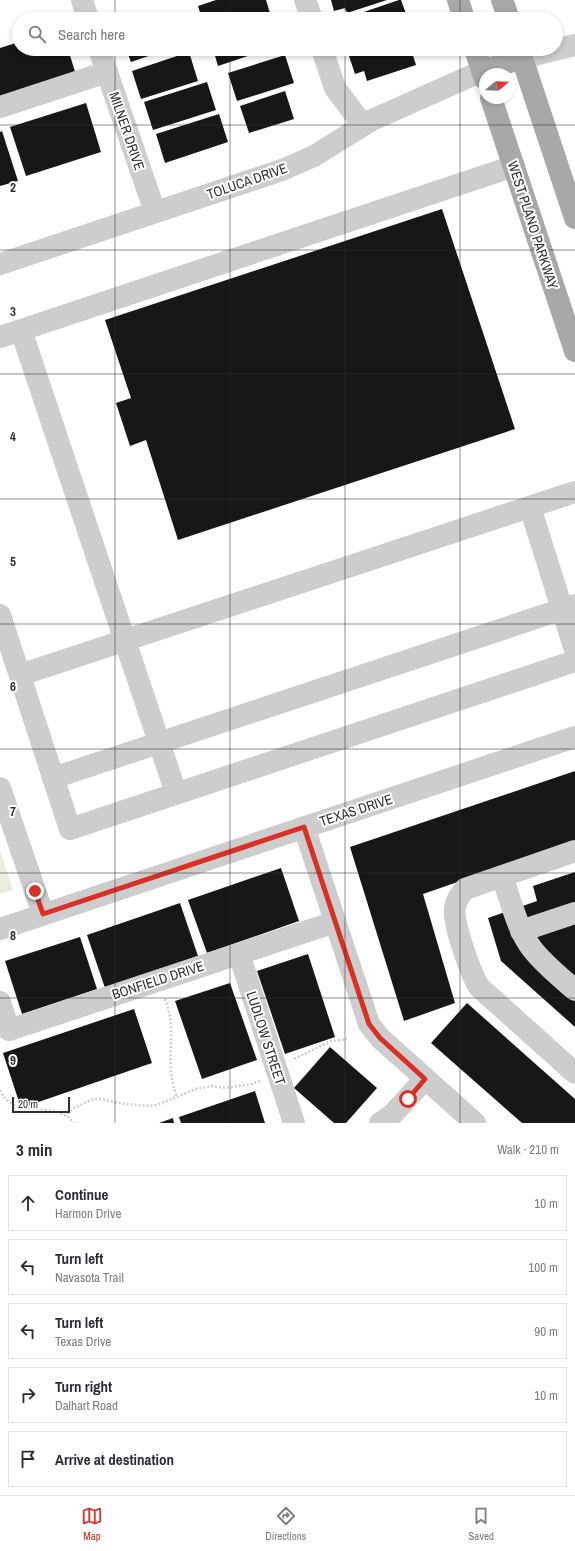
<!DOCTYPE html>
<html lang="en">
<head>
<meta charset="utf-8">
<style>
	body { margin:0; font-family:"Archivo Narrow",sans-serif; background:#f7f7f7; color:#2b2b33 }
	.compass { position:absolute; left:479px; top:68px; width:36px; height:36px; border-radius:50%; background:#fff; box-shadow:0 2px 6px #0003; rotate:71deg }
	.scale { position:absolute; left:12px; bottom:10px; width:58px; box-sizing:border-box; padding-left:4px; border:2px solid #303030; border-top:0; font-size:11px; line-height:14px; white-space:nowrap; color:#303030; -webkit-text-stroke:3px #fff; paint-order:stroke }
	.stop { position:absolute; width:12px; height:12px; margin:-9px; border:3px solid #d93025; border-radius:50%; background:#fff }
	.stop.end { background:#d93025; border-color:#fff; box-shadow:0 1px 4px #0008 }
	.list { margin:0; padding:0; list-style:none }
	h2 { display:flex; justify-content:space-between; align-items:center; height:52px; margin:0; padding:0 16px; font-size:17px }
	h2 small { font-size:13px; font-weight:400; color:#7c7c81 }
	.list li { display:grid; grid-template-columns:26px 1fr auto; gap:12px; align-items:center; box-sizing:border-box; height:56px; margin:0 8px 8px; padding:0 8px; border:1px solid #e1e1e2; border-radius:0px }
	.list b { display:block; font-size:15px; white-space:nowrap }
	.list p { margin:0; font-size:13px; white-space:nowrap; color:#7c7c81 }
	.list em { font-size:13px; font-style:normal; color:#7c7c81 }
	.icon { flex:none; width:22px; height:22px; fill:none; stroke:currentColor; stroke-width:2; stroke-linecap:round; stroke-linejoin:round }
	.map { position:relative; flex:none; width:575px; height:1123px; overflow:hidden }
	.search { position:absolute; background:#fff; box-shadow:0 2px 6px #0003; left:12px; right:12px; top:12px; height:44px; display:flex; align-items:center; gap:10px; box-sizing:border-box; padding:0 14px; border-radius:22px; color:#7c7c81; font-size:15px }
	.sheet { height:372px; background:#fff }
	nav { display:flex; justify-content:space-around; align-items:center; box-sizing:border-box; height:56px; border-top:1px solid #e1e1e2; background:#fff; font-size:11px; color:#7c7c81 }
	nav a { display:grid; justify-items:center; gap:2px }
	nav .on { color:#d93025 }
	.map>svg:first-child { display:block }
</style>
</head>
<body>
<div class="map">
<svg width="575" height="1123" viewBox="0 0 575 1123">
	<rect width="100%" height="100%" fill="#fff"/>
	<path fill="#e7eddf" d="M0 850 13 890 0 894Z"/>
	<g fill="#171717">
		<path d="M216 0H266L270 13 252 19H202L198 6Z"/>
		<path d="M331 0H387L347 13 345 8 334 11Z"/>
		<path d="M399 0H401L408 19H343Z"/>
		<path d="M185 14 186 19H169Z"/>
		<path d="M19 42V49H68L77 78 0 97V48Z"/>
		<path d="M126 49H169L131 62Z"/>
		<path d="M213 49H269L218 66Z"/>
		<path d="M361 49H411L416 65 367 81 364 71 355 74 348 53Z"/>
		<path d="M189 52 198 81 141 99 132 71Z"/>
		<path d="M285 55 294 83 237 101 228 73Z"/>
		<path d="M207 82 216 110 153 130 144 102Z"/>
		<path d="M285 91 294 119 249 133 240 106Z"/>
		<path d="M86 103 101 152 26 176 10 127Z"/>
		<path d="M219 114 228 142 165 163 156 134Z"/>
		<path d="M2 131 18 181 0 186V132Z"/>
		<path d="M442 209 515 429 178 540 146 440 130 446 116 403 131 398 105 320Z"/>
		<path d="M575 771V841L423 894 455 1003 404 1021 350 847Z"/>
		<path d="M281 868 299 921 207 953 188 900Z"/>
		<path d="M575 872V1027L501 961 488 918 537 901 533 886Z"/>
		<path d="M180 903 198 956 105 988 87 935Z"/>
		<path d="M80 937 97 989 22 1014 5 961Z"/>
		<path d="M308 954 335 1037 285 1054 257 971Z"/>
		<path d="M230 983 257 1060 202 1079 175 1001Z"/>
		<path d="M467 1003 575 1099V1123H522L431 1043Z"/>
		<path d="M134 1009 152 1063 21 1108 3 1053Z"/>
		<path d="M330 1047 377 1088 346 1123H334L294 1088Z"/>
		<path d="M255 1091 265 1123H181L179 1117Z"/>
		<path d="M173 1118 174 1123H159Z"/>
	</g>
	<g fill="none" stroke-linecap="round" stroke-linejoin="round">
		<g stroke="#cdcdcd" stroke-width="2.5" stroke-dasharray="2 2" stroke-linecap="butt">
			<path d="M165 999C167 1005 169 1011 170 1017 174 1047 165 1067 177 1097"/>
			<path d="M294 1059 331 1041 347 1039"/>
			<path d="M0 1090C16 1123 52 1097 74 1123"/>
			<path d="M64 1116 74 1108 93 1099H101L118 1103 147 1106 157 1105 196 1089 212 1086 226 1088 252 1084 260 1081"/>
		</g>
		<g stroke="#cdcdcd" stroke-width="22">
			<path d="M82 0 88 19"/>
			<path d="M305 0 312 19"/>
			<path d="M99 49 155 212"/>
			<path d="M322 49 335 88 363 125"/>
			<path d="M522 58 575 45"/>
			<path d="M0 107 107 72"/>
			<path d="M0 264 282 170 314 156 372 120 482 71"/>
			<path d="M21 330 176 793"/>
			<path d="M0 337 514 166"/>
			<path d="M530 507 575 650"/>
			<path d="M0 615 70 829 575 661"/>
			<path d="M20 675 575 492"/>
			<path d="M53 778 575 605"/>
			<path d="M0 788 43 914"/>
			<path d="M304 827 369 1024 380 1038 475 1123"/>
			<path d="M575 851 465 889C460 895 456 900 455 907 452 922 471 974 479 987L575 1073"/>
			<path d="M502 877C511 900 517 930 533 950 545 965 560 977 575 990"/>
			<path d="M0 929 575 737"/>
			<path d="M521 931 575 913"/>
			<path d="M239 954 294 1123"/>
			<path d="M0 1002 9 1030 335 922"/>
			<path d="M380 1123 393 1114 425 1079"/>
		</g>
		<g stroke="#a8a8a8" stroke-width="22">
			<path d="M458 0 464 19"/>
			<path d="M502 0 509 19"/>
			<path d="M475 49 485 79"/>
			<path d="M519 49 575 218"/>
			<path d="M482 71 522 58"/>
			<path d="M491 98 575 351"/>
		</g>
	</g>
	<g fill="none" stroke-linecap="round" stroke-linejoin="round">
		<path stroke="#d93025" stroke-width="5" d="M35 891 43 914 304 827 369 1024 380 1038 425 1079 408 1099"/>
	</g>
	<path fill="none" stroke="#303030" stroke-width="1" stroke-opacity="0.55" d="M115 0V19M230 0V19M345 0V19M460 0V19M115 49V1123M230 49V1123M345 49V1123M460 49V1123M0 125H575M0 250H575M0 374H575M0 499H575M0 624H575M0 749H575M0 873H575M0 998H575"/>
	<g text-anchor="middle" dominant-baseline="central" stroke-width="4" stroke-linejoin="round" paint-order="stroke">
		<g font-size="14" fill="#303030" stroke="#fff">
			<text transform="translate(127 131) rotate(71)">MILNER DRIVE</text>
			<text transform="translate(247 181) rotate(-19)">TOLUCA DRIVE</text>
			<text transform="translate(533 225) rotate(72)">WEST PLANO PARKWAY</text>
			<text transform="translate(356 810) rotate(-18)">TEXAS DRIVE</text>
			<text transform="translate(158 980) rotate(-18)">BONFIELD DRIVE</text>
			<text transform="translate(266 1038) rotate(72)">LUDLOW STREET</text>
		</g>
	</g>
	<g font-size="13" text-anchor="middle" font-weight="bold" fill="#303030" stroke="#fff" stroke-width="4" stroke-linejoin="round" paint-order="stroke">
		<text x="13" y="192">2</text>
		<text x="13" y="316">3</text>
		<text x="13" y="441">4</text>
		<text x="13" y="566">5</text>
		<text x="13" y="691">6</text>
		<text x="13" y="816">7</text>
		<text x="13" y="940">8</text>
		<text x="13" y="1065">9</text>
	</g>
</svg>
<svg class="compass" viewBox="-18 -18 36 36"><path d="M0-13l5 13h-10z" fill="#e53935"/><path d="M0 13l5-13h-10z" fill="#7c7c81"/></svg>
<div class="scale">20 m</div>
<div class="stop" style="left:408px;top:1099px"></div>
<div class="stop end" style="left:35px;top:891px"></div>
<div class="search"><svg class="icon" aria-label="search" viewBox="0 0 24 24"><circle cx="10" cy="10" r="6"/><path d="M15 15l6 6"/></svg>Search here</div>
</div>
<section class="sheet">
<h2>3 min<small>Walk · 210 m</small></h2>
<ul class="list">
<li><svg class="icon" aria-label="ahead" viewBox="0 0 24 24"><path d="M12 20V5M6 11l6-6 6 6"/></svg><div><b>Continue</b><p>Harmon Drive</p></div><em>10 m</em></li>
<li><svg class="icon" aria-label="left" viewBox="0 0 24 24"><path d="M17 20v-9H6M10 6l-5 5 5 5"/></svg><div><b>Turn left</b><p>Navasota Trail</p></div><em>100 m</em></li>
<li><svg class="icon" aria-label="left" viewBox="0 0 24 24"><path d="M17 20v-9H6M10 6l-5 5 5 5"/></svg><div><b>Turn left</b><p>Texas Drive</p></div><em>90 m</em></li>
<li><svg class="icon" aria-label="right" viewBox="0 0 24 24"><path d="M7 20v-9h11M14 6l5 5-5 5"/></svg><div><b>Turn right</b><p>Dalhart Road</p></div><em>10 m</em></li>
<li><svg class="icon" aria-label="arrive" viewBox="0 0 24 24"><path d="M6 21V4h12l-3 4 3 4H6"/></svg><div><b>Arrive at destination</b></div></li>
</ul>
</section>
<nav>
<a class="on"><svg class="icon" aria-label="map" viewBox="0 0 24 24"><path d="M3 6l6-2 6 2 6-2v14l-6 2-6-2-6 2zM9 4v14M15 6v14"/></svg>Map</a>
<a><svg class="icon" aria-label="directions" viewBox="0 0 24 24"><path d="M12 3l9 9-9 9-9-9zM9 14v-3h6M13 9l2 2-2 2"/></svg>Directions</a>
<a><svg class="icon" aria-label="saved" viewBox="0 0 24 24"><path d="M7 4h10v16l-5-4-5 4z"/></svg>Saved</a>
</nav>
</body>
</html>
